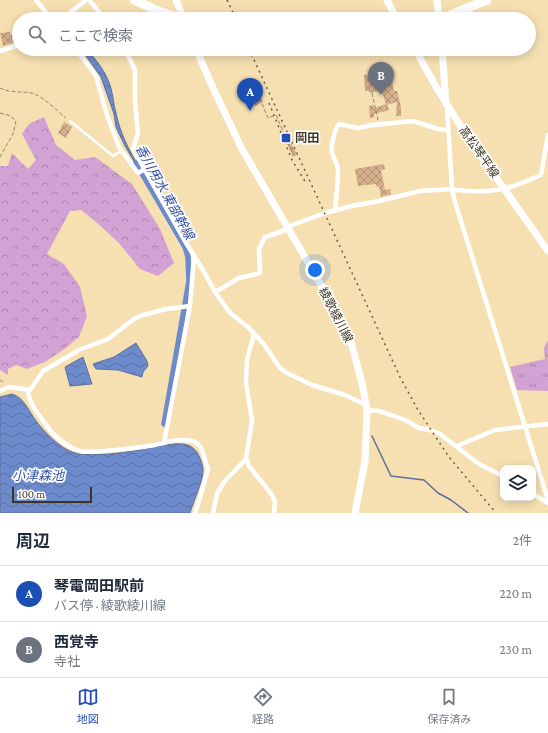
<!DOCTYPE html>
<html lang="ja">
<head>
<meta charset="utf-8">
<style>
	body { margin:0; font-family:"Crimson Pro","Noto Sans JP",serif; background:#f2f2f3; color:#1f2937 }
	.controls { position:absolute; right:12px; bottom:12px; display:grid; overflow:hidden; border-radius:8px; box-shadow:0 2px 10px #0003 }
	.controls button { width:36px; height:36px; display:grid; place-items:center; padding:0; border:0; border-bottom:1px solid #e0e1e3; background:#fff; color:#1f2937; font:20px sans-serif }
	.scale { position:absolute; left:12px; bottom:10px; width:80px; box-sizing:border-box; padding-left:4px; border:2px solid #3d3422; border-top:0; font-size:11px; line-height:14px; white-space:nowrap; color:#3d3422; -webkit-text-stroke:3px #fff; paint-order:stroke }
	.you { position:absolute; left:315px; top:270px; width:14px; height:14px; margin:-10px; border:3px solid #fff; border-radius:50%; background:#1a73e8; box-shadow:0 0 0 6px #1a73e833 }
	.badge { display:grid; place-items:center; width:26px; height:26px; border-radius:50%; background:#254bba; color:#fff; font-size:13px; font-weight:700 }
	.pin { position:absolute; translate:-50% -33px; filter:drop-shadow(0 1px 2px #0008) }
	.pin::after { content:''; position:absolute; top:21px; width:14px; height:12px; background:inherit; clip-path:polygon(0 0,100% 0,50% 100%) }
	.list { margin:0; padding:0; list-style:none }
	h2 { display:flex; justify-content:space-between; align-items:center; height:52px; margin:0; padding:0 16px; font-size:17px }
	h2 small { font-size:13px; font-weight:400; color:#747a83 }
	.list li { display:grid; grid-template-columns:26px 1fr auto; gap:12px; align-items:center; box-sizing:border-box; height:56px; padding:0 16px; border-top:1px solid #e0e1e3 }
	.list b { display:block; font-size:15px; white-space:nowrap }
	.list p { margin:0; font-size:13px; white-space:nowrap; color:#747a83 }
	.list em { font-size:13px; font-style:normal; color:#747a83 }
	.icon { flex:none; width:22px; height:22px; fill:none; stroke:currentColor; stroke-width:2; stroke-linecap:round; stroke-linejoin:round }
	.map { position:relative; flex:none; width:548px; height:513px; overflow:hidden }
	.search { position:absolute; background:#fff; box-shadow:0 2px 10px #0003; left:12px; right:12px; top:12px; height:44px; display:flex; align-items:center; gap:10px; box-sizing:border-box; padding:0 14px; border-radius:22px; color:#747a83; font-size:15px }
	.sheet { height:164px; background:#fff }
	nav { display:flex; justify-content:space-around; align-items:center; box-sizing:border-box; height:56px; border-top:1px solid #e0e1e3; background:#fff; font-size:11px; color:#747a83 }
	nav a { display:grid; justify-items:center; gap:2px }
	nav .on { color:#254bba }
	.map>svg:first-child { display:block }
</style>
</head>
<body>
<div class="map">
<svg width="548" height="513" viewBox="0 0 548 513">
	<defs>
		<pattern id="forest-crowns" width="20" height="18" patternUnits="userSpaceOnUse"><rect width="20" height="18" fill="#d3a2d5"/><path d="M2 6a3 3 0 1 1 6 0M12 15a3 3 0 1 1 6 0" fill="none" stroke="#ac85ac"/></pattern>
		<pattern id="park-tufts" width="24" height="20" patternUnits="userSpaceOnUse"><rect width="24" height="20" fill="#d3a2d5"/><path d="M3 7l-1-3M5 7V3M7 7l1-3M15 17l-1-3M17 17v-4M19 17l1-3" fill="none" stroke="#ac85ac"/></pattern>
		<pattern id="water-waves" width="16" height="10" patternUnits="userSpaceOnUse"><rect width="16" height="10" fill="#6c8acc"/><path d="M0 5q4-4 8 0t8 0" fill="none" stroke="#5a72a5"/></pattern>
		<pattern id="building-cross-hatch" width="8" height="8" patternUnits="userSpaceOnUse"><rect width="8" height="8" fill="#d6b08d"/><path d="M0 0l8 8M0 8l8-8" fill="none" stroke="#af9073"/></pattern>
	</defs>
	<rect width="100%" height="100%" fill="#f6e0b2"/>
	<path fill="url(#forest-crowns)" d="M44 117 56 145 75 160 95 157 132 184 160 229 174 263 158 276 140 269 119 243 96 222 81 210 70 211 47 254 64 264 80 287 87 316 79 337 63 350 45 362 27 369 16 365 8 369V375L0 370V166H8L12 153 28 169 36 160 22 134 29 124Z"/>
	<path fill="url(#park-tufts)" d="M548 340V391L517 390 510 367 545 359 544 348Z"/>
	<g fill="url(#water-waves)" stroke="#5e7099">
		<path d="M81 49H87C95 59 103 68 108 80 113 91 113 102 116 113 120 133 129 150 139 167L138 168 125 146 116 127 114 114 101 77Z"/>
		<path d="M136 343 147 361 148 366 143 372 142 377 118 370 96 369 93 364 114 357Z"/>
		<path d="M83 357 92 384 70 386 65 367Z"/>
		<path d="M12 394C24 398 27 408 34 418 42 430 60 449 75 453 90 457 123 453 139 450 152 448 178 440 190 446 198 450 202 461 203 469 204 479 193 502 190 513H0V397Z"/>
	</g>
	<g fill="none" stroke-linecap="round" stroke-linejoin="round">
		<path stroke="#5e7099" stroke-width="1.5" d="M372 436 391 476 424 480 438 493 451 500 468 513"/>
		<path stroke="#6c8acc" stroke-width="5.5" d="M136 163 185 247 188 257 189 281 164 424"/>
	</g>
	<g fill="url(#building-cross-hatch)">
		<path d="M10 32V35L19 33V41L3 46 0 33Z"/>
		<path d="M379 74 380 77 391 74 394 91H397L401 107V116H396L397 102 386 105 382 91 369 93V91H365L364 75Z"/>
		<path d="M250 83 252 88 256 87 263 102 255 106 248 93H249L246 85Z"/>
		<path d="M387 104 389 110 374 114V117L370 118 369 106 373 105 374 108Z"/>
		<path d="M64 122 72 127 66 138 58 133Z"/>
		<path d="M288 137 297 155 293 157 285 139Z"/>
		<path d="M384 164 385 169 381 170 385 190 390 189 391 194 381 197 379 186 377 187 376 184 358 186 355 169Z"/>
	</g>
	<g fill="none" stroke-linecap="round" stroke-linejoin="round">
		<g stroke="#958666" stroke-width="1" stroke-dasharray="4 2" stroke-linecap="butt">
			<path d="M0 88C10 93 20 91 31 93 42 95 57 111 66 118"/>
			<path d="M372 93 378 120"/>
			<path d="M247 97 257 92 268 118 276 115 293 154"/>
			<path d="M0 113 11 116 16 122 13 134 0 157"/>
			<path d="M0 380 4 383"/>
		</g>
		<path stroke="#fff" stroke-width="2.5" d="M70 121 113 156 121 151"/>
		<g stroke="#fff" stroke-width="4.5">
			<path d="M36 0 51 19"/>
			<path d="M89 0 105 19"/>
			<path d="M62 19 86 0"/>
			<path d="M76 49 96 76 107 115 119 147 138 173 145 169"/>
			<path d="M125 49 135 70V102L138 133 133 149 186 243 203 270 215 292 230 313 248 327 263 343 280 368 287 373 312 385 345 395 366 405"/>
			<path d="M0 51 19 45"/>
			<path d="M447 107 452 189 455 202 548 500"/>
			<path d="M335 211C336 197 338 184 338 170 338 163 334 160 332 153 330 148 335 128 339 124L358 128 373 125 413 121 438 129 448 130"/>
			<path d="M287 227 325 213 352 206 379 201 420 191 452 189 456 190C465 191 475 192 484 191 504 191 523 183 541 175L548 135"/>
			<path d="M215 292 239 278 260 273 259 249 265 237 289 229"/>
			<path d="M254 334 247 360 246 383 252 420 246 459 249 466 272 495 275 502 274 513"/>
			<path d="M28 390C28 402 38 413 44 422 53 436 64 445 79 451 86 454 145 447 155 445 167 442 183 437 195 442 204 447 204 460 208 469L200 498 195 513"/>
			<path d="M0 391 9 387 30 390 43 371 79 350 108 339 134 319 143 315 166 309 190 306"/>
			<path d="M367 410 379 411 394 416 405 420 419 428 430 430 440 434 479 464 503 476"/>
			<path d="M164 443 190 306 194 255"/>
			<path d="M457 446 495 430 548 424"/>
			<path d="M533 494 548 503"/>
			<path d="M213 513 217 494 224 482 246 459"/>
		</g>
		<g stroke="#fff" stroke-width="7">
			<path d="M176 0 184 19"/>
			<path d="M387 0 397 19"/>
			<path d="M196 49 213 88 242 149 328 297 351 342 362 383 367 410 365 461 355 513"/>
			<path d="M415 49 435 85 466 135 548 251"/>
		</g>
		<g stroke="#fff" stroke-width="7">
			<path d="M437 0 439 19"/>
			<path d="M442 49 446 104"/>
		</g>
		<g stroke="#fff" stroke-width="9">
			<path d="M134 0 156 10 182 19"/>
			<path d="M441 19 487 0"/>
		</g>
		<g stroke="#695d44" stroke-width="1.5" stroke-dasharray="2 4" stroke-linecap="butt">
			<path d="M227 0 236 19"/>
			<path d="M249 49 400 377 418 410 449 457 496 513"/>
			<path d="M269 103 292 160 306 183"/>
		</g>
	</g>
	<rect fill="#254bba" stroke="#fff" stroke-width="1.5" x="281" y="133" width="10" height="10" rx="2"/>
	<g text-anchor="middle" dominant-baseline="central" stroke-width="3.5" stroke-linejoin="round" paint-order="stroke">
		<g font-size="12" font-weight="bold" fill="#3d3422" stroke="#fff" text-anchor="start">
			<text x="295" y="138">岡田</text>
		</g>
		<g font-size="12" fill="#3d3422" stroke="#fff">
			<text transform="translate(479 152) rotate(55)">高松琴平線</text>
			<text transform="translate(336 315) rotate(63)">綾歌綾川線</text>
		</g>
		<g font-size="13" font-style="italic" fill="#304f9f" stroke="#fff">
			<text transform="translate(165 192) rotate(61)">香川用水 東部幹線</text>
			<text x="38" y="475">小津森池</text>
		</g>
	</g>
</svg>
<div class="controls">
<button><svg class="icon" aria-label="layers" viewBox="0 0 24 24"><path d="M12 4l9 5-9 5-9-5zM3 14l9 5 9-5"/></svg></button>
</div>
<div class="scale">100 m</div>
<div class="you"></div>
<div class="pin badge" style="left:250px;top:111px;background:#1a4fb4">A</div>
<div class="pin badge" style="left:381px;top:95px;background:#6b7280">B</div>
<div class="search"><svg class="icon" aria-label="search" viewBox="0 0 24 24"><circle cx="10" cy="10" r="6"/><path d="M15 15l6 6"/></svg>ここで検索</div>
</div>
<section class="sheet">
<h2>周辺<small>2件</small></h2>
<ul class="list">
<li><span class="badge" style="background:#1a4fb4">A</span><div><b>琴電岡田駅前</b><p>バス停 · 綾歌綾川線</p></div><em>220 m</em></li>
<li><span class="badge" style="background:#6b7280">B</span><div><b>西覚寺</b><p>寺社</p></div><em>230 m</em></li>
</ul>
</section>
<nav>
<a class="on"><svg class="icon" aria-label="map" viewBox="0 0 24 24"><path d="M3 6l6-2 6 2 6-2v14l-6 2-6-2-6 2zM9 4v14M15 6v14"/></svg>地図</a>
<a><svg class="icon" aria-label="directions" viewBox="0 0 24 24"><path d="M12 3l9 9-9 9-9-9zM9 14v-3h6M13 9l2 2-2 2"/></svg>経路</a>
<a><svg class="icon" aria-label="saved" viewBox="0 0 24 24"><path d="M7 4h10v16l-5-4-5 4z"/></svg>保存済み</a>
</nav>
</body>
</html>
